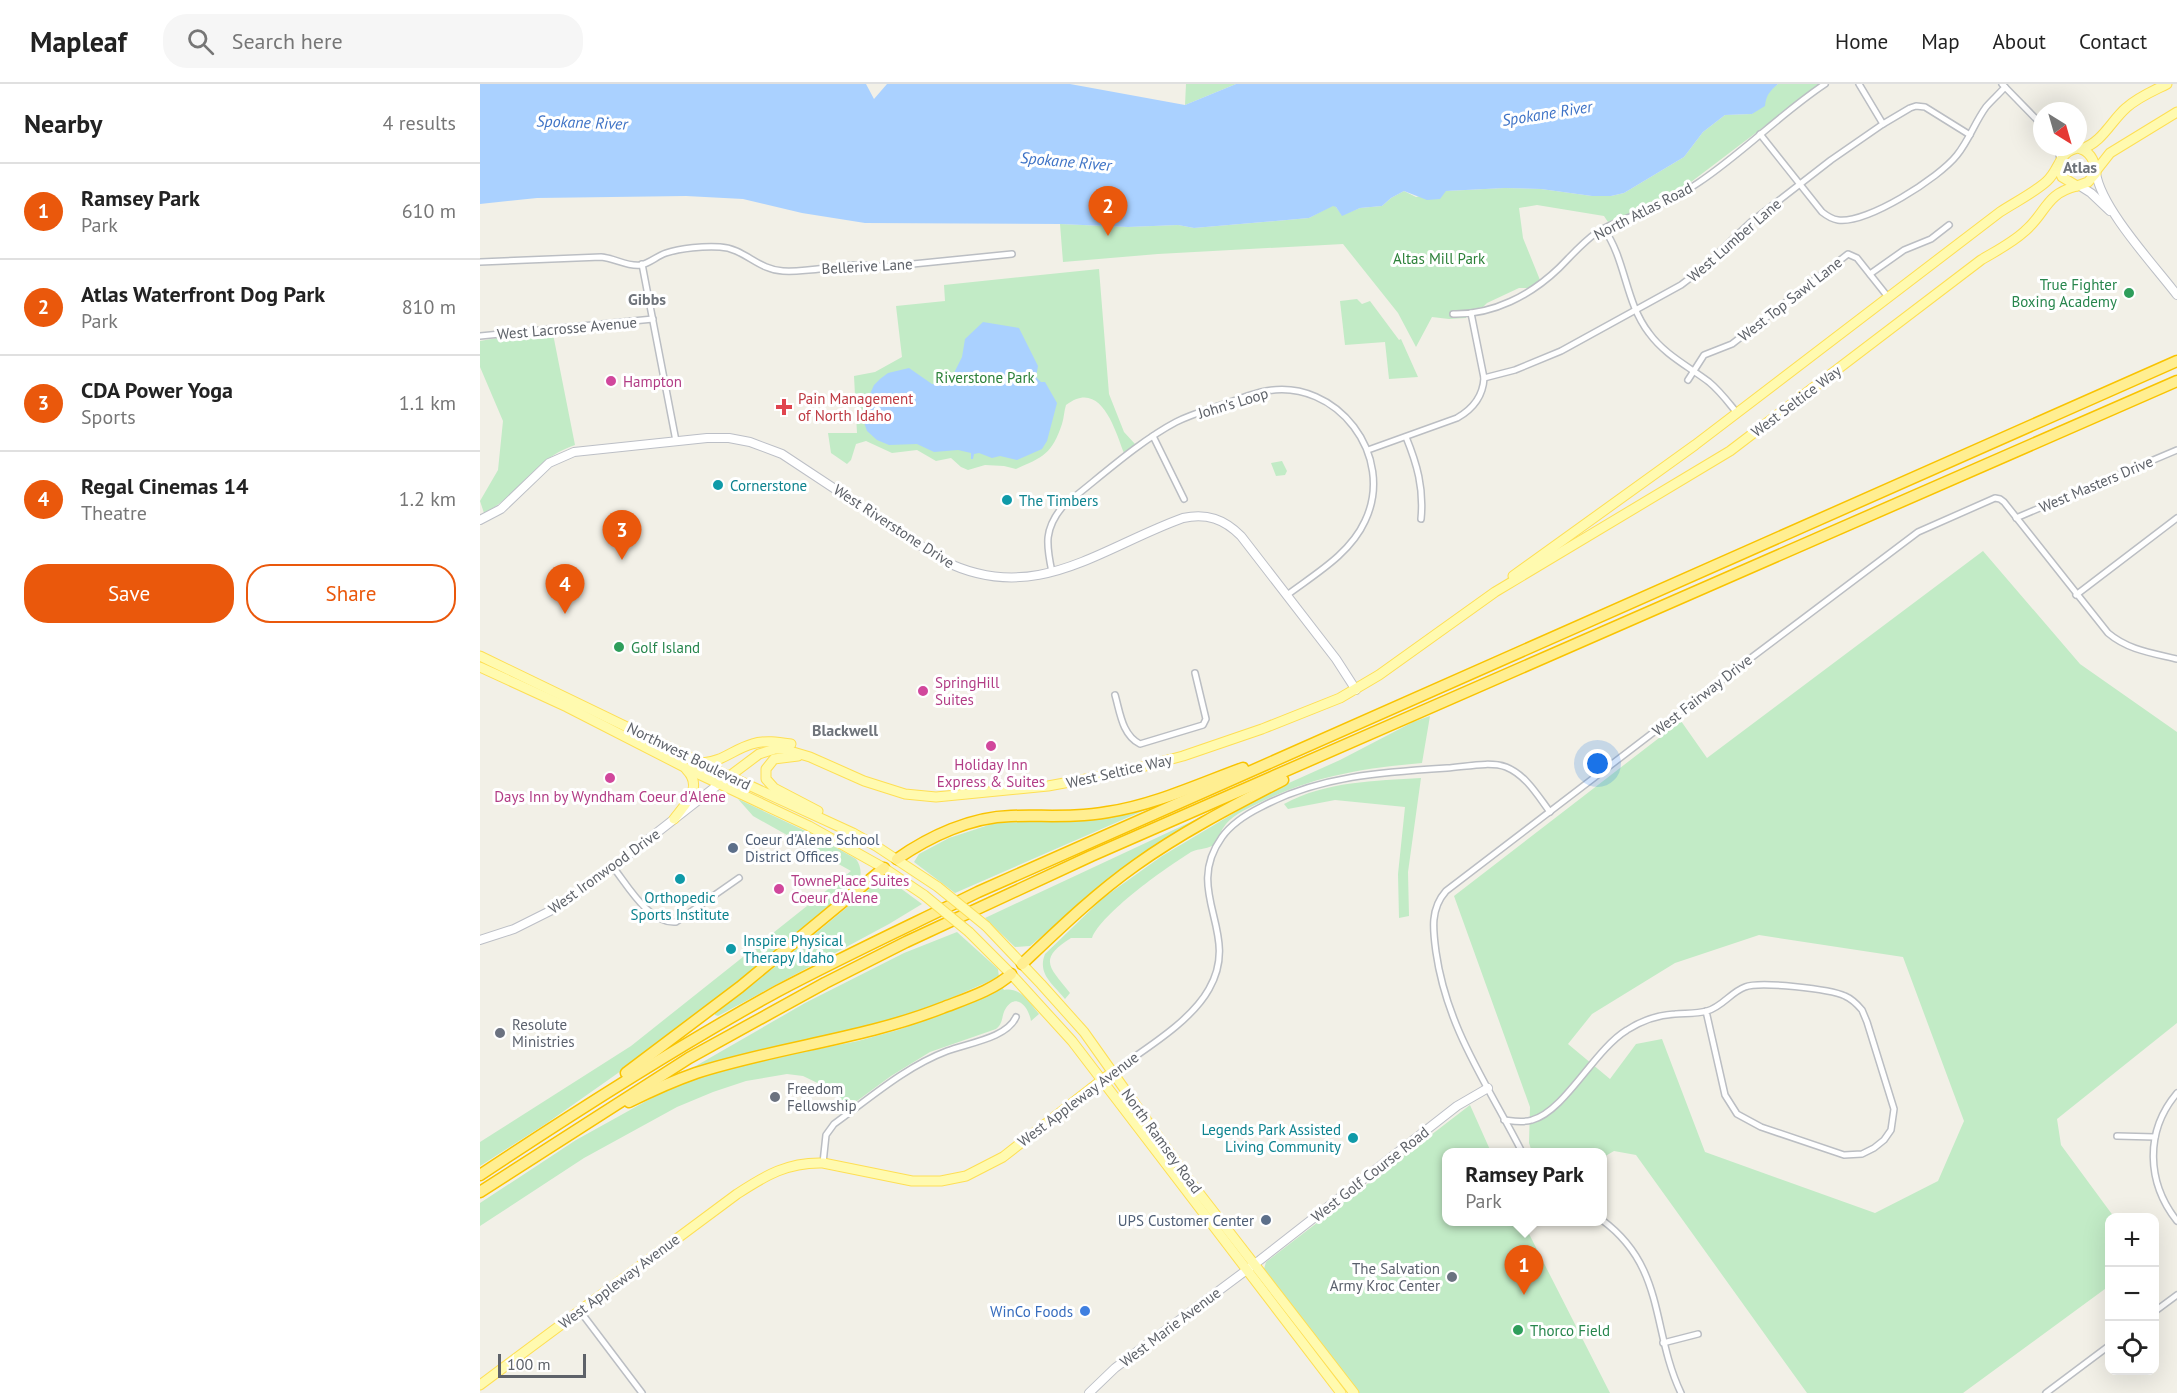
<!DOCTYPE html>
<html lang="en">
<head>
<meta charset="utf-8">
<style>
	body { margin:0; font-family:"PT Sans",sans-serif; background:#f6f6f6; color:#222 }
	.controls { position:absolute; right:18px; bottom:18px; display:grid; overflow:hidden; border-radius:12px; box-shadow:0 6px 24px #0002 }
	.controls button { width:54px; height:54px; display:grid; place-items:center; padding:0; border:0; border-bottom:2px solid #e0e0e0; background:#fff; color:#222; font:30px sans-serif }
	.compass { position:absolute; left:1553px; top:18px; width:54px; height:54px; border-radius:50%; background:#fff; box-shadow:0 6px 24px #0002; rotate:143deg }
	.scale { position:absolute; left:18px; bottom:15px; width:88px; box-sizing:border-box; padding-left:6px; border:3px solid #5e6269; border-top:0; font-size:16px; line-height:21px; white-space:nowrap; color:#5e6269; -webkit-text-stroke:4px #fff; paint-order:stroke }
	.you { position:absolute; left:1118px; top:680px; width:21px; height:21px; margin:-15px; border:4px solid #fff; border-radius:50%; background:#1a73e8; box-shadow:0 0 0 9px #1a73e833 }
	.badge { display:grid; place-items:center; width:39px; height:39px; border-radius:50%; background:#ea580c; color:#fff; font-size:20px; font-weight:700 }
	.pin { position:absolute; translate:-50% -50px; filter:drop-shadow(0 2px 3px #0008) }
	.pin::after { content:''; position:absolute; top:32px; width:21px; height:18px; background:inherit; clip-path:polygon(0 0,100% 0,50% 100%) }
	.popup { position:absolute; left:962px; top:1064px; width:165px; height:78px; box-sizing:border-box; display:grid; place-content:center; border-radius:12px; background:#fff; filter:drop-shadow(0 2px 4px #0005); font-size:20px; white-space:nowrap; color:#767676 }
	.popup b { font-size:22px; color:#222 }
	.popup::after { content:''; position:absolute; left:50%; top:100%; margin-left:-12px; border:12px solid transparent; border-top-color:#fff }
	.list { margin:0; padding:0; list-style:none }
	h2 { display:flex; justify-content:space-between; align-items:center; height:78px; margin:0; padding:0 24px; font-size:26px }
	h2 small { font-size:20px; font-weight:400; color:#767676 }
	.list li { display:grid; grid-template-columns:39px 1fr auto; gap:18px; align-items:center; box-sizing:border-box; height:96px; padding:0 24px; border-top:2px solid #e0e0e0 }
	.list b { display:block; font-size:22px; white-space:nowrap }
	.list p { margin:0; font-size:20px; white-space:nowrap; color:#767676 }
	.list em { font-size:20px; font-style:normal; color:#767676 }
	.actions { display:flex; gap:12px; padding:18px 24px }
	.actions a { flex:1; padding:14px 0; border:2px solid #ea580c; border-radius:24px; text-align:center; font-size:21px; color:#ea580c }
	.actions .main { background:#ea580c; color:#fff }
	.icon { flex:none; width:33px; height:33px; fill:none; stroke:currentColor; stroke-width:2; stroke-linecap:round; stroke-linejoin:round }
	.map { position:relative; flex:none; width:1697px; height:1309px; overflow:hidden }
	header { display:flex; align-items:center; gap:36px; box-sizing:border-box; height:84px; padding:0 30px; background:#fff; border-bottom:2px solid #e0e0e0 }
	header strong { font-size:28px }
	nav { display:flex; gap:33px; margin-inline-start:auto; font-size:21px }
	.search { width:420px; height:54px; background:#f6f6f6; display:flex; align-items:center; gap:15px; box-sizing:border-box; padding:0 21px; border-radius:24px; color:#767676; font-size:22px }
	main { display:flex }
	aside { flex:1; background:#fff }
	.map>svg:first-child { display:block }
</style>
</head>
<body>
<header>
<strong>Mapleaf</strong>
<div class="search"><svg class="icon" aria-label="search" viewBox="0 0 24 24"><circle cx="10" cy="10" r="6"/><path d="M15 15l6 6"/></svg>Search here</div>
<nav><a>Home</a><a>Map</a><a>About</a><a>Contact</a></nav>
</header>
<main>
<aside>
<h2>Nearby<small>4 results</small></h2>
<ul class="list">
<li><span class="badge">1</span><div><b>Ramsey Park</b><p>Park</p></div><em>610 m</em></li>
<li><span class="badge">2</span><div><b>Atlas Waterfront Dog Park</b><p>Park</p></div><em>810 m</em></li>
<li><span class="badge">3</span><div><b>CDA Power Yoga</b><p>Sports</p></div><em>1.1 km</em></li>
<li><span class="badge">4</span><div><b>Regal Cinemas 14</b><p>Theatre</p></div><em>1.2 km</em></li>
</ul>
<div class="actions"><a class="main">Save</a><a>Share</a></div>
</aside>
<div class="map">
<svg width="1697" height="1309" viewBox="0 0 1697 1309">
	<rect width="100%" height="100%" fill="#f2f0e7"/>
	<g fill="#c2ebc6" fill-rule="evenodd">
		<path d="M706 0H756L705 21Z"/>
		<path d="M1298 0H1340L1211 98 1175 119 1128 138 1124 132 1057 121 1039 124 1043 154 1060 196 1049 204H1039L1007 219 1003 223 985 227 986 234 969 235 952 233 936 263 918 229 863 160 678 170 583 178 580 140 648 143 698 141 714 144 829 134 853 121 856 123 862 131 880 124 902 122 911 114 924 107 936 113 966 107 1025 104 1061 105 1112 112H1131L1144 109 1204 73 1223 48 1245 31 1272 30 1290 6Z"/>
		<path d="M619 185 629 310 644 348 655 360 644 369C635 346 621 294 586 321 584 327 584 334 582 340 572 370 563 373 536 385L524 382 505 381 488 386 481 383 471 374 456 377 437 366 412 369 386 357 376 360 371 376 367 380 351 369 348 349H377L374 292 395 288 422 273 416 222 465 217 464 201Z"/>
		<path d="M877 215 882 220 890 217 919 256 921 255 938 293 909 295 905 258 865 261 860 217Z"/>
		<path d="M73 250 95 361C51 376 41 411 4 429L0 417 18 386 23 337 0 283V257L28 252 35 253Z"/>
		<path d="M802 377 807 387 805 391 796 392 791 379Z"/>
		<path d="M1503 467 1600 580 1697 648V939L1577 1035 1581 1061 1634 1133 1630 1134 1629 1202 1483 1309H1327L1156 1071 1134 1067 1122 1074V1068H1052L1049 1059 1050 1023 974 812 1201 637 1227 674ZM1279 851 1423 873 1484 1037 1458 1097 1395 1129 1225 1068 1182 955 1156 960 1130 995 1088 960 1112 930 1195 879Z"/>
		<path d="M950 632 942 679C884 684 834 692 781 718 769 724 754 730 746 740 741 746 738 754 734 761 725 766 716 764 708 770 684 785 622 829 612 854H591C556 876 571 884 590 909L585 915C573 900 557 890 565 870L623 814 682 772 791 707 860 676 933 638Z"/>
		<path d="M941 694 928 788 929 832 919 834 918 790 925 723 855 716 808 725 804 720C846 697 895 697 941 694Z"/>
		<path d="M258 715 336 752 376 775C382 783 382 793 377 802L202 944 67 1039 0 1082V1058L151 962 371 787 273 732Z"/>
		<path d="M665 726 475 809 434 778 439 770 469 754 515 739 617 735Z"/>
		<path d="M719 734 720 736 681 757 648 781 550 862 535 863 505 834Z"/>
		<path d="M408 795 442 820 409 840 238 932 235 931V929L296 882 400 796Z"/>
		<path d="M477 848 518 885 519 893 423 935 215 984 214 983 325 919 424 869Z"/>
		<path d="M522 903 524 906C541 903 549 918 559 930L551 937C549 924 537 908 526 924 521 931 524 939 516 945L450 968 411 992 366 1025 352 1006 323 992 307 990 266 997 233 1008 197 1023 104 1074 0 1142V1119L96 1056 197 1000 268 979 378 957 418 946 474 925Z"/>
		<path d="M990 1021 1011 1068H966V1138H1043L1130 1309H879L784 1185 786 1178Z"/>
	</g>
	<g fill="#aad1ff">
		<path d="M0 0H386L394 15 407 0H590L705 21 756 0H1298C1290 7 1286 11 1285 22L1272 30 1245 31 1223 48 1204 73 1144 109 1131 112H1112L1061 105 1025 104 966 107 960 115 947 116 924 107 911 114 902 122 880 124 862 132 856 123 853 122 829 134 714 144 698 141 648 143 580 140 385 139 322 129 263 115 206 112 57 114 0 120Z"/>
		<path d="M503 238 539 244 558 282 556 293 561 298H565L577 319 567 357 562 365 537 376 520 372 512 374 499 369 494 370 493 375H491V369L478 366 454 368 437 360 409 361 397 356 387 347 381 330 394 301 400 295 408 289 429 284 452 300H458L472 293 482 273 485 255Z"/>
	</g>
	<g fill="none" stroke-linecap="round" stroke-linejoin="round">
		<defs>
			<g id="street">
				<path d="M1379 0 1403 40"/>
				<path d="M1522 0 1562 41"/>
				<path d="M1280 50 1342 128C1347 132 1351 135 1358 136 1387 140 1459 94 1477 71 1489 56 1495 38 1506 23 1512 16 1519 10 1525 3"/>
				<path d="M1577 63 1580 75"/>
				<path d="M1124 145C1146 176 1145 218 1169 249 1185 271 1208 282 1229 298 1240 307 1248 318 1257 329"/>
				<path d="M0 178 121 173C135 174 147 183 161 181 170 179 177 172 186 169 201 164 224 162 240 163 264 164 278 186 303 187 337 189 370 176 403 183L532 170"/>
				<path d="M162 180 196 357"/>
				<path d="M1390 190 1424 166 1451 155 1469 141"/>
				<path d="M973 230C1013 231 1051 211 1079 184 1091 172 1102 159 1116 149 1133 138 1152 133 1170 125 1187 119 1203 109 1218 99 1263 69 1300 30 1345 0"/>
				<path d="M0 252 173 235"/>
				<path d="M1004 294 1035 286 1081 267 1201 201 1218 188 1271 138 1351 76 1403 40 1430 24 1436 22 1445 23 1490 51"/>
				<path d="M1208 296 1224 271 1252 260 1368 170 1377 174 1408 213"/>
				<path d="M673 352 704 415"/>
				<path d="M926 353C937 380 944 404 941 435"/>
				<path d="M888 366 977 334C993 325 1003 313 1004 294L991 229"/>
				<path d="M1536 434 1697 366"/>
				<path d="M572 488C566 460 564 445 583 422 618 395 658 358 696 338 712 330 730 325 747 319 760 315 773 309 786 307 857 294 916 372 885 437 870 470 835 490 807 511"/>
				<path d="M1596 511 1697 434"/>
				<path d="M635 611C640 628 642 651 660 660L723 641 726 635 715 589"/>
				<path d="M133 783C148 802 169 840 196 838L259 794"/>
				<path d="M633 988C663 966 710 939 729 905 762 848 702 809 742 753 752 739 767 730 781 723 839 692 903 688 967 684 985 683 1009 677 1026 683 1046 691 1058 712 1070 728"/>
				<path d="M1697 1009C1664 1048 1667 1099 1697 1137"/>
				<path d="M1024 1036C1033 1037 1043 1039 1052 1036 1085 1027 1114 966 1147 946 1161 937 1178 931 1195 930 1205 929 1216 930 1227 927 1242 923 1251 908 1265 903 1280 897 1350 905 1365 912 1372 915 1377 920 1382 926L1387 938 1414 1025 1411 1046 1404 1056 1394 1064 1382 1070 1364 1071 1281 1043 1257 1030 1245 1011 1226 927"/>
				<path d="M1637 1052 1675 1053"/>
				<path d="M1042 1068C1008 1001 967 945 956 868 953 846 950 825 966 807L1251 589 1438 448 1515 414 1520 415 1524 418 1628 549C1648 566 1672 569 1697 575"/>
				<path d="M343 1079 346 1051 354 1040C390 1014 425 983 467 967 488 959 527 954 536 933"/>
				<path d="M1122 1136C1186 1183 1171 1246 1201 1309"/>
				<path d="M100 1227 162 1309"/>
				<path d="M1674 1228 1697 1211"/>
				<path d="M1183 1259 1218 1250"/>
				<path d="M1566 1309 1630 1261"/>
			</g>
			<g id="secondary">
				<path d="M1616 89C1621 124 1674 181 1697 211"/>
				<path d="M1600 102 1611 109 1630 127"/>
				<path d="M0 436 21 425 69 379 94 368 227 354H249L270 358 302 370 464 477C555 522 620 464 703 434 727 429 744 435 761 452L856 575 876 606"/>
				<path d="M0 856 34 845 72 826 133 783 239 700"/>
				<path d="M609 1309 635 1284 780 1176 977 1022 1008 1004"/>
			</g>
			<g id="primary">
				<path d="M1601 65C1622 59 1631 37 1646 24 1658 13 1673 7 1687 0"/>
				<path d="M1615 88 1630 69 1697 28"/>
				<path d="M1033 492 1215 361 1520 128C1535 118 1554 109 1567 97 1580 85 1579 67 1598 64 1610 67 1615 77 1616 89L1608 98 1597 102 1582 93 1578 82"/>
				<path d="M0 572 238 687 373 749 396 762 458 803"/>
				<path d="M0 583 87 623 212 687 329 742 404 784 444 811"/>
				<path d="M318 672 294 675 286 685V695L294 704 338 727"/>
				<path d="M222 679C242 678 254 665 272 660 285 656 298 658 311 660"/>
				<path d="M239 700 279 670 295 665H303L330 673 384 697 425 710 456 713 568 702 639 689 703 672 782 645 860 614 899 591 1015 508 1250 367 1501 176C1516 167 1532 159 1545 147 1567 128 1565 110 1597 102"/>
				<path d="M194 735C206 719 224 703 206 685"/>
				<path d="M506 842 561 900 604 948 709 1096 874 1309"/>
				<path d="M489 848 531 890 592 957 861 1309"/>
				<path d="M0 1301 257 1110C286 1091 308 1078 343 1079L432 1097H461L486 1092 523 1073 632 988"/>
			</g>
			<g id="highway">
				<path d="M417 775C450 752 491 733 531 732 564 731 596 734 628 728 674 721 719 700 763 684"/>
				<path d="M542 880C579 845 615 810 656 781 702 748 753 722 803 696"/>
				<path d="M146 989 260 903 404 784"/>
				<path d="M149 1018C171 1007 193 997 216 989 297 963 383 955 462 924 485 915 514 906 531 890"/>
				<path d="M0 1091C98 1026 196 963 298 907 364 872 431 841 498 808L1697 277"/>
				<path d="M0 1108 209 974 345 899 426 858 611 772 1697 297"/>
			</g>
		</defs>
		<use href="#street" stroke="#bbbec3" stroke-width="8"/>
		<use href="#secondary" stroke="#bcbfc6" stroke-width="10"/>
		<use href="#primary" stroke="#fedf54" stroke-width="11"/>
		<use href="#highway" stroke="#f9c300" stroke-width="13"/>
		<use href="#street" stroke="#fff" stroke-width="5"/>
		<use href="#secondary" stroke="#fff" stroke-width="8"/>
		<use href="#primary" stroke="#fffaaf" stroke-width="9"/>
		<use href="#highway" stroke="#ffee91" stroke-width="10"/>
		<defs>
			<g id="primary-bridge">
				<path d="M458 803 506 842"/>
				<path d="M444 811 489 848"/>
			</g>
		</defs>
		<use href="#primary-bridge" stroke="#fedf54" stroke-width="11" stroke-linecap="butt"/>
		<use href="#primary-bridge" stroke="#fffaaf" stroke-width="9"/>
	</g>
	<g fill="#2e9e5b" stroke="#fff" stroke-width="2">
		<circle cx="1649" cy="209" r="6"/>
		<circle cx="139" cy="563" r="6"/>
		<circle cx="1038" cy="1246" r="6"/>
	</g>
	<g fill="#d1479c" stroke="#fff" stroke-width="2">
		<circle cx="131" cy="297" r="6"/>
		<circle cx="443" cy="607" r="6"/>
		<circle cx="511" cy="662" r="6"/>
		<circle cx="130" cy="694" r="6"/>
		<circle cx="299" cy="805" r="6"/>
	</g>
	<path fill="#e0444e" stroke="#fff" stroke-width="2" d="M301 314h6v6h6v6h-6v6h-6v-6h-6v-6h6z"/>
	<g fill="#0f9aa8" stroke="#fff" stroke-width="2">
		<circle cx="238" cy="401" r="6"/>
		<circle cx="527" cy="416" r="6"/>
		<circle cx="200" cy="795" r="6"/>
		<circle cx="251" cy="865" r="6"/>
		<circle cx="873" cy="1054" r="6"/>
	</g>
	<g fill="#5c6f8a" stroke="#fff" stroke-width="2">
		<circle cx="253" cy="764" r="6"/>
		<circle cx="786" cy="1136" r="6"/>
	</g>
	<g fill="#6b7280" stroke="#fff" stroke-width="2">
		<circle cx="20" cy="949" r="6"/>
		<circle cx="295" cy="1013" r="6"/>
		<circle cx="972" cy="1193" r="6"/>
	</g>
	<circle fill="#3f7fe0" stroke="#fff" stroke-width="2" cx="605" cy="1227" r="6"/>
	<g text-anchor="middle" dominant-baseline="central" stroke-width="6" stroke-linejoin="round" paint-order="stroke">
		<g font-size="15" fill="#5e6269" stroke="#fff">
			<text transform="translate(1163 127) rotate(-27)">North Atlas Road</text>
			<text transform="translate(1254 156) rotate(-41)">West Lumber Lane</text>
			<text transform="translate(387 182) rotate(-3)">Bellerive Lane</text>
			<text transform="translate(1310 215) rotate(-38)">West Top Sawl Lane</text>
			<text transform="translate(87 244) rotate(-5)">West Lacrosse Avenue</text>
			<text transform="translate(1316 317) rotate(-37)">West Seltice Way</text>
			<text transform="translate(753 319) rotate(-17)">John's Loop</text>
			<text transform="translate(1616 400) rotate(-23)">West Masters Drive</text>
			<text transform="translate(414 442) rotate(33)">West Riverstone Drive</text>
			<text transform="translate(1222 611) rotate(-38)">West Fairway Drive</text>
			<text transform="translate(209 672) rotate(26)">Northwest Boulevard</text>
			<text transform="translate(639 687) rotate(-13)">West Seltice Way</text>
			<text transform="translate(124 787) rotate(-36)">West Ironwood Drive</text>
			<text transform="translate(598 1015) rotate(-37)">West Appleway Avenue</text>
			<text transform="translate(682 1057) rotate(54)">North Ramsey Road</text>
			<text transform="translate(890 1090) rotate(-38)">West Golf Course Road</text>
			<text transform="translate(139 1197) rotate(-37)">West Appleway Avenue</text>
			<text transform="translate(690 1243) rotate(-37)">West Marie Avenue</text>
		</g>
		<g font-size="15" fill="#2c8139" stroke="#fff">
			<text x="959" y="174">Altas Mill Park</text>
			<text x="505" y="293">Riverstone Park</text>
		</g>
		<g font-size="15" fill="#27864d" stroke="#fff" text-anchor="start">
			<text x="1637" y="200" text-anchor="end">True Fighter<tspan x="1637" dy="17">Boxing Academy</tspan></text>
			<text x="151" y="563">Golf Island</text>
			<text x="1050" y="1246">Thorco Field</text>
		</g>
		<g font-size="15" fill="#b23c85" stroke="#fff" text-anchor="start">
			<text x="143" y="297">Hampton</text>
			<text x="455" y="598">SpringHill<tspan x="455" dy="17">Suites</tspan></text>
			<text x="511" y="680" text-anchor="middle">Holiday Inn<tspan x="511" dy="17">Express &amp; Suites</tspan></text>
			<text x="130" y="712" text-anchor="middle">Days Inn by Wyndham Coeur d'Alene</text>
			<text x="311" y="796">TownePlace Suites<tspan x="311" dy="17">Coeur d'Alene</tspan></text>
		</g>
		<g font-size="15" fill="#be3a42" stroke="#fff" text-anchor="start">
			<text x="318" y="314">Pain Management<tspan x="318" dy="17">of North Idaho</tspan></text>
		</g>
		<g font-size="15" fill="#0d838f" stroke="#fff" text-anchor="start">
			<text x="250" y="401">Cornerstone</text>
			<text x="539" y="416">The Timbers</text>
			<text x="200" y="813" text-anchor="middle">Orthopedic<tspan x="200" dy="17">Sports Institute</tspan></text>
			<text x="263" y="856">Inspire Physical<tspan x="263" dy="17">Therapy Idaho</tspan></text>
			<text x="861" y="1045" text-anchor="end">Legends Park Assisted<tspan x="861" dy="17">Living Community</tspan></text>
		</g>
		<g font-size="15" fill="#4e5e75" stroke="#fff" text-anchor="start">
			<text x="265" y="755">Coeur d'Alene School<tspan x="265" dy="17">District Offices</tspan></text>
			<text x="774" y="1136" text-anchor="end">UPS Customer Center</text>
		</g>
		<g font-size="15" fill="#5b616d" stroke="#fff" text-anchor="start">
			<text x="32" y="940">Resolute<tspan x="32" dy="17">Ministries</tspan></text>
			<text x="307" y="1004">Freedom<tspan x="307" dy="17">Fellowship</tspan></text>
			<text x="960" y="1184" text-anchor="end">The Salvation<tspan x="960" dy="17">Army Kroc Center</tspan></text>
		</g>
		<g font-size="15" fill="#366cbe" stroke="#fff" text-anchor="end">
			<text x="593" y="1227">WinCo Foods</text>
		</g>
		<g font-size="16" font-style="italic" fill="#3e73c6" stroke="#fff">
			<text transform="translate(1067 29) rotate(-9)">Spokane River</text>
			<text transform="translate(102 38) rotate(2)">Spokane River</text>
			<text transform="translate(586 77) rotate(5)">Spokane River</text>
		</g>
		<g font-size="16" font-weight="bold" fill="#6f747b" stroke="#fff">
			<text x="1600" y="83">Atlas</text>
			<text x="167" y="215">Gibbs</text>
			<text x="365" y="646">Blackwell</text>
		</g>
	</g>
</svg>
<div class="controls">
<button>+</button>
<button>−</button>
<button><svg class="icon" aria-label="locate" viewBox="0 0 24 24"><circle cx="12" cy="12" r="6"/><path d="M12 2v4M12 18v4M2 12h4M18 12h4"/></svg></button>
</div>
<svg class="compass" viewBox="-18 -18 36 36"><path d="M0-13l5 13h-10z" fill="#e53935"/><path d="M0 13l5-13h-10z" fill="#767676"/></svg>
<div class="scale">100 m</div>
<div class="you"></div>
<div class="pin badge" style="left:1044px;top:1211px">1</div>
<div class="popup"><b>Ramsey Park</b>Park</div>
<div class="pin badge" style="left:628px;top:152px">2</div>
<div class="pin badge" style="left:142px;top:476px">3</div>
<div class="pin badge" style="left:85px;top:530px">4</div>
</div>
</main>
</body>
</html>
